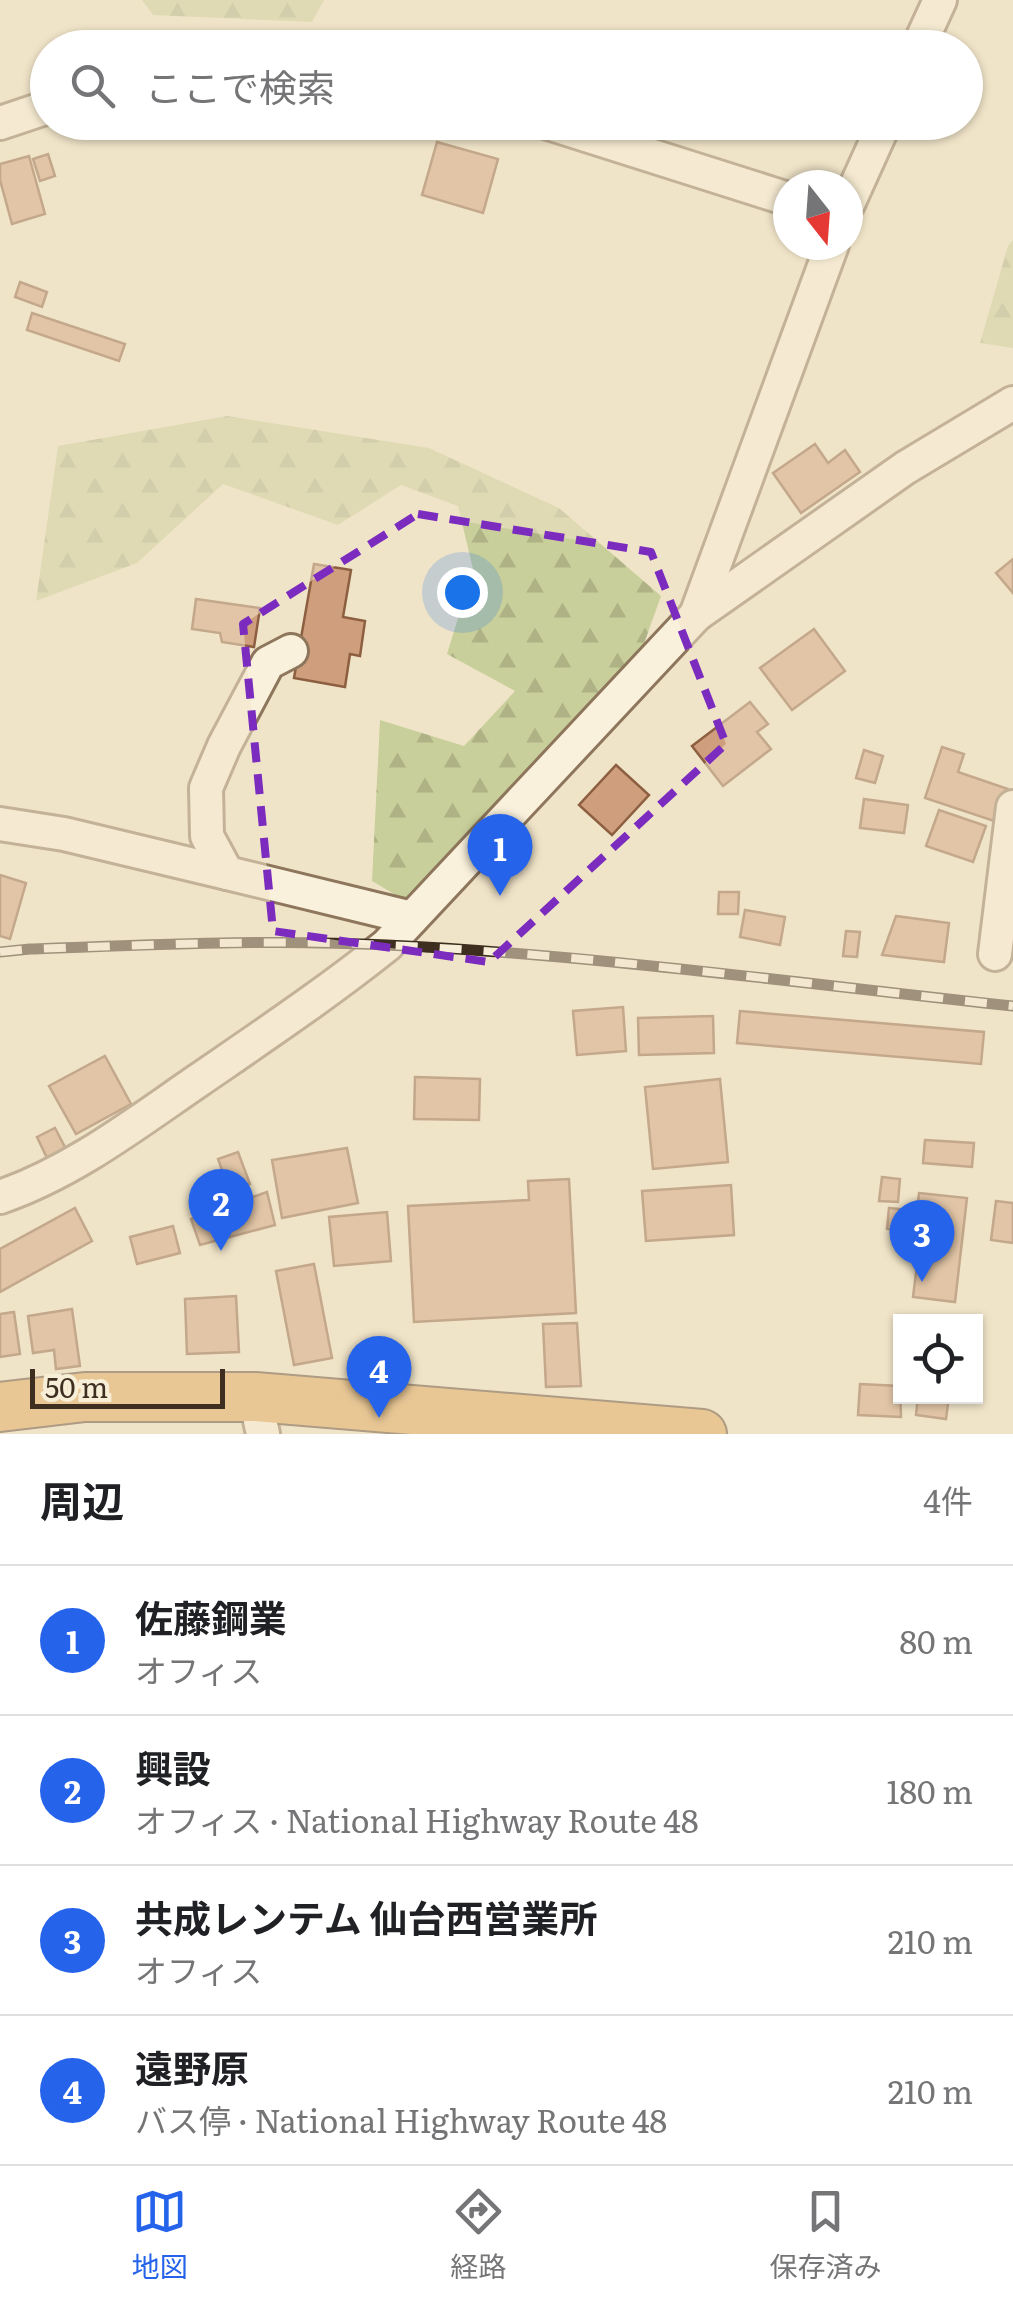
<!DOCTYPE html>
<html lang="ja">
<head>
<meta charset="utf-8">
<style>
	body { margin:0; font-family:Literata,"Noto Sans JP",serif; background:#f6f6f6; color:#202124 }
	.controls { position:absolute; right:30px; bottom:30px; display:grid; overflow:hidden; border-radius:0px; box-shadow:0 2px 8px #0004 }
	.controls button { width:90px; height:90px; display:grid; place-items:center; padding:0; border:0; border-bottom:2px solid #e0e0e0; background:#fff; color:#202124; font:50px sans-serif }
	.compass { position:absolute; left:773px; top:170px; width:90px; height:90px; border-radius:50%; background:#fff; box-shadow:0 2px 8px #0004; rotate:163deg }
	.scale { position:absolute; left:30px; bottom:25px; width:195px; box-sizing:border-box; padding-left:10px; border:5px solid #3d2e20; border-top:0; font-size:28px; line-height:35px; white-space:nowrap; color:#3d2e20; -webkit-text-stroke:8px #f7eed8; paint-order:stroke }
	.you { position:absolute; left:462px; top:592px; width:35px; height:35px; margin:-25px; border:8px solid #fff; border-radius:50%; background:#1a73e8; box-shadow:0 0 0 15px #1a73e833 }
	.badge { display:grid; place-items:center; width:65px; height:65px; border-radius:50%; background:#2563eb; color:#fff; font-size:32px; font-weight:700 }
	.pin { position:absolute; translate:-50% -82px; filter:drop-shadow(0 2px 5px #0008) }
	.pin::after { content:''; position:absolute; top:52px; width:35px; height:30px; background:inherit; clip-path:polygon(0 0,100% 0,50% 100%) }
	.list { margin:0; padding:0; list-style:none }
	h2 { display:flex; justify-content:space-between; align-items:center; height:130px; margin:0; padding:0 40px; font-size:42px }
	h2 small { font-size:32px; font-weight:400; color:#757577 }
	.list li { display:grid; grid-template-columns:65px 1fr auto; gap:30px; align-items:center; box-sizing:border-box; height:150px; padding:0 40px; border-top:2px solid #e0e0e0 }
	.list b { display:block; font-size:38px; white-space:nowrap }
	.list p { margin:0; font-size:32px; white-space:nowrap; color:#757577 }
	.list em { font-size:32px; font-style:normal; color:#757577 }
	.icon { flex:none; width:55px; height:55px; fill:none; stroke:currentColor; stroke-width:2; stroke-linecap:round; stroke-linejoin:round }
	.map { position:relative; flex:none; width:1013px; height:1434px; overflow:hidden }
	.search { position:absolute; background:#fff; box-shadow:0 2px 8px #0004; left:30px; right:30px; top:30px; height:110px; display:flex; align-items:center; gap:25px; box-sizing:border-box; padding:0 35px; border-radius:55px; color:#757577; font-size:38px }
	.sheet { height:730px; background:#fff }
	nav { display:flex; justify-content:space-around; align-items:center; box-sizing:border-box; height:140px; border-top:2px solid #e0e0e0; background:#fff; font-size:28px; color:#757577 }
	nav a { display:grid; justify-items:center; gap:5px }
	nav .on { color:#2563eb }
	.map>svg:first-child { display:block }
</style>
</head>
<body>
<div class="map">
<svg width="1013" height="1434" viewBox="0 0 1013 1434">
	<defs>
		<pattern id="forest-firs" width="22" height="20" patternUnits="userSpaceOnUse" patternTransform="scale(2.5)"><rect width="22" height="20" fill="#c9cf9b"/><path d="M5 1l3.5 6h-7zM16 11l3.5 6h-7z" fill="#aeb285"/></pattern>
	</defs>
	<rect width="100%" height="100%" fill="#f0e4c8"/>
	<g fill="url(#forest-firs)">
		<path d="M142 0H324L312 22 153 15Z"/>
		<path d="M1013 240V348L980 343 1008 246Z"/>
		<path d="M227 416 429 448 559 508 661 596 641 652 404 900 372 881 380 720 464 746 515 691 447 654 473 569 458 506 401 485 338 525 223 484 137 563 36 601 58 446Z"/>
	</g>
	<g fill="#cf9f7d" stroke="#8d5f41" stroke-width="2.5">
		<path d="M437 142 498 159 483 213 422 195Z"/>
		<path d="M48 154 55 176 40 181 33 159Z"/>
		<path d="M29 156 45 214 12 224 0 180V164Z"/>
		<path d="M20 282 47 292 42 307 15 297Z"/>
		<path d="M32 313 125 344 119 361 27 330Z"/>
		<path d="M815 444 828 463 845 450 860 472 801 513 773 473Z"/>
		<path d="M1013 559V593L996 573Z"/>
		<path d="M314 564 351 570 343 617 365 621 360 656 350 654 345 687 294 678Z"/>
		<path d="M196 599 260 608 254 647 222 642 220 633 192 629Z"/>
		<path d="M814 629 845 671 792 710 760 668Z"/>
		<path d="M750 702 768 724 757 732 771 749 723 786 692 746Z"/>
		<path d="M942 747 964 754 958 772 1008 789 997 822 925 798Z"/>
		<path d="M864 750 883 756 875 783 856 778Z"/>
		<path d="M616 765 649 795 612 835 579 805Z"/>
		<path d="M864 799 908 805 904 833 860 828Z"/>
		<path d="M939 810 986 826 973 862 926 846Z"/>
		<path d="M0 875 26 883 10 939 0 936Z"/>
		<path d="M719 892H739L738 914H718Z"/>
		<path d="M745 910 785 917 780 945 740 937Z"/>
		<path d="M896 916 949 923 944 962 882 955Z"/>
		<path d="M846 931 860 932 857 957 843 956Z"/>
		<path d="M623 1007 626 1051 577 1055 573 1011Z"/>
		<path d="M740 1011 984 1032 981 1064 737 1043Z"/>
		<path d="M713 1016 714 1053 639 1055 638 1018Z"/>
		<path d="M105 1056 131 1104 76 1134 49 1086Z"/>
		<path d="M415 1077 480 1079 479 1120 414 1119Z"/>
		<path d="M720 1079 728 1162 653 1169 645 1087Z"/>
		<path d="M55 1128 66 1149 47 1158 37 1137Z"/>
		<path d="M925 1140 974 1143 972 1167 923 1163Z"/>
		<path d="M347 1148 358 1203 282 1218 272 1160Z"/>
		<path d="M238 1152 250 1184 230 1192 218 1159Z"/>
		<path d="M882 1177 900 1179 898 1202 879 1201Z"/>
		<path d="M569 1179 576 1313 414 1322 408 1206 529 1200 528 1181Z"/>
		<path d="M731 1185 734 1235 646 1241 642 1191Z"/>
		<path d="M267 1192 275 1225 200 1245 191 1219Z"/>
		<path d="M919 1193 967 1198 955 1302 913 1297 921 1233 887 1229 889 1208 917 1211Z"/>
		<path d="M996 1201 1013 1203V1243L991 1240Z"/>
		<path d="M75 1208 92 1241 0 1292V1249Z"/>
		<path d="M387 1212 391 1261 334 1266 329 1217Z"/>
		<path d="M173 1226 180 1253 137 1264 130 1237Z"/>
		<path d="M314 1264 332 1358 294 1365 276 1271Z"/>
		<path d="M236 1296 239 1352 187 1354 185 1299Z"/>
		<path d="M72 1309 80 1366 56 1369 54 1350 33 1353 28 1316Z"/>
		<path d="M14 1312 20 1354 0 1357V1314Z"/>
		<path d="M577 1323 581 1386 546 1387 543 1324Z"/>
		<path d="M860 1384 900 1386 901 1417 858 1415Z"/>
		<path d="M918 1396H949L946 1419 916 1415Z"/>
	</g>
	<g fill="none" stroke-linecap="round" stroke-linejoin="round">
		<defs>
			<g id="minor">
				<path d="M918 48 940 0"/>
				<path d="M545 122 788 199"/>
				<path d="M0 123 48 107"/>
				<path d="M848 204 885 122"/>
				<path d="M696 615 832 245"/>
				<path d="M291 651 268 663 224 746 206 788 207 836 227 873 412 918"/>
				<path d="M0 824 64 834 227 873"/>
				<path d="M995 954 1013 807"/>
				<path d="M0 1197C73 1172 136 1123 199 1080 263 1036 327 993 387 945L696 615 905 468 1013 403"/>
				<path d="M255 1397 263 1434"/>
			</g>
			<path id="highway" d="M0 1407 85 1397H255L702 1434"/>
		</defs>
		<use href="#minor" stroke="#8d765c" stroke-width="38"/>
		<use href="#highway" stroke="#5b4430" stroke-width="52"/>
		<use href="#minor" stroke="#faf1dc" stroke-width="32"/>
		<use href="#highway" stroke="#e0a458" stroke-width="48"/>
		<defs>
			<path id="rail" d="M0 952 30 949C149 945 268 939 387 945 596 955 805 984 1013 1006"/>
		</defs>
		<use href="#rail" stroke="#3d2e20" stroke-width="11"/>
		<use href="#rail" stroke="#f7eed8" stroke-width="8" stroke-dasharray="22" stroke-linecap="butt"/>
	</g>
	<path d="M0 0H1013V1434H0ZM418 514 651 552 726 744 489 962 273 931 243 624Z" fill="#f0e4c8" fill-opacity=".55" fill-rule="evenodd"/>
	<path fill="none" stroke="#7b2cbf" stroke-width="8" stroke-dasharray="20 12" stroke-linejoin="round" d="M418 514 651 552 726 744 489 962 273 931 243 624Z"/>
</svg>
<div class="controls">
<button><svg class="icon" aria-label="locate" viewBox="0 0 24 24"><circle cx="12" cy="12" r="6"/><path d="M12 2v4M12 18v4M2 12h4M18 12h4"/></svg></button>
</div>
<svg class="compass" viewBox="-18 -18 36 36"><path d="M0-13l5 13h-10z" fill="#e53935"/><path d="M0 13l5-13h-10z" fill="#757577"/></svg>
<div class="scale">50 m</div>
<div class="you"></div>
<div class="pin badge" style="left:500px;top:896px">1</div>
<div class="pin badge" style="left:221px;top:1251px">2</div>
<div class="pin badge" style="left:922px;top:1282px">3</div>
<div class="pin badge" style="left:379px;top:1418px">4</div>
<div class="search"><svg class="icon" aria-label="search" viewBox="0 0 24 24"><circle cx="10" cy="10" r="6"/><path d="M15 15l6 6"/></svg>ここで検索</div>
</div>
<section class="sheet">
<h2>周辺<small>4件</small></h2>
<ul class="list">
<li><span class="badge">1</span><div><b>佐藤鋼業</b><p>オフィス</p></div><em>80 m</em></li>
<li><span class="badge">2</span><div><b>興設</b><p>オフィス · National Highway Route 48</p></div><em>180 m</em></li>
<li><span class="badge">3</span><div><b>共成レンテム 仙台西営業所</b><p>オフィス</p></div><em>210 m</em></li>
<li><span class="badge">4</span><div><b>遠野原</b><p>バス停 · National Highway Route 48</p></div><em>210 m</em></li>
</ul>
</section>
<nav>
<a class="on"><svg class="icon" aria-label="map" viewBox="0 0 24 24"><path d="M3 6l6-2 6 2 6-2v14l-6 2-6-2-6 2zM9 4v14M15 6v14"/></svg>地図</a>
<a><svg class="icon" aria-label="directions" viewBox="0 0 24 24"><path d="M12 3l9 9-9 9-9-9zM9 14v-3h6M13 9l2 2-2 2"/></svg>経路</a>
<a><svg class="icon" aria-label="saved" viewBox="0 0 24 24"><path d="M7 4h10v16l-5-4-5 4z"/></svg>保存済み</a>
</nav>
</body>
</html>
